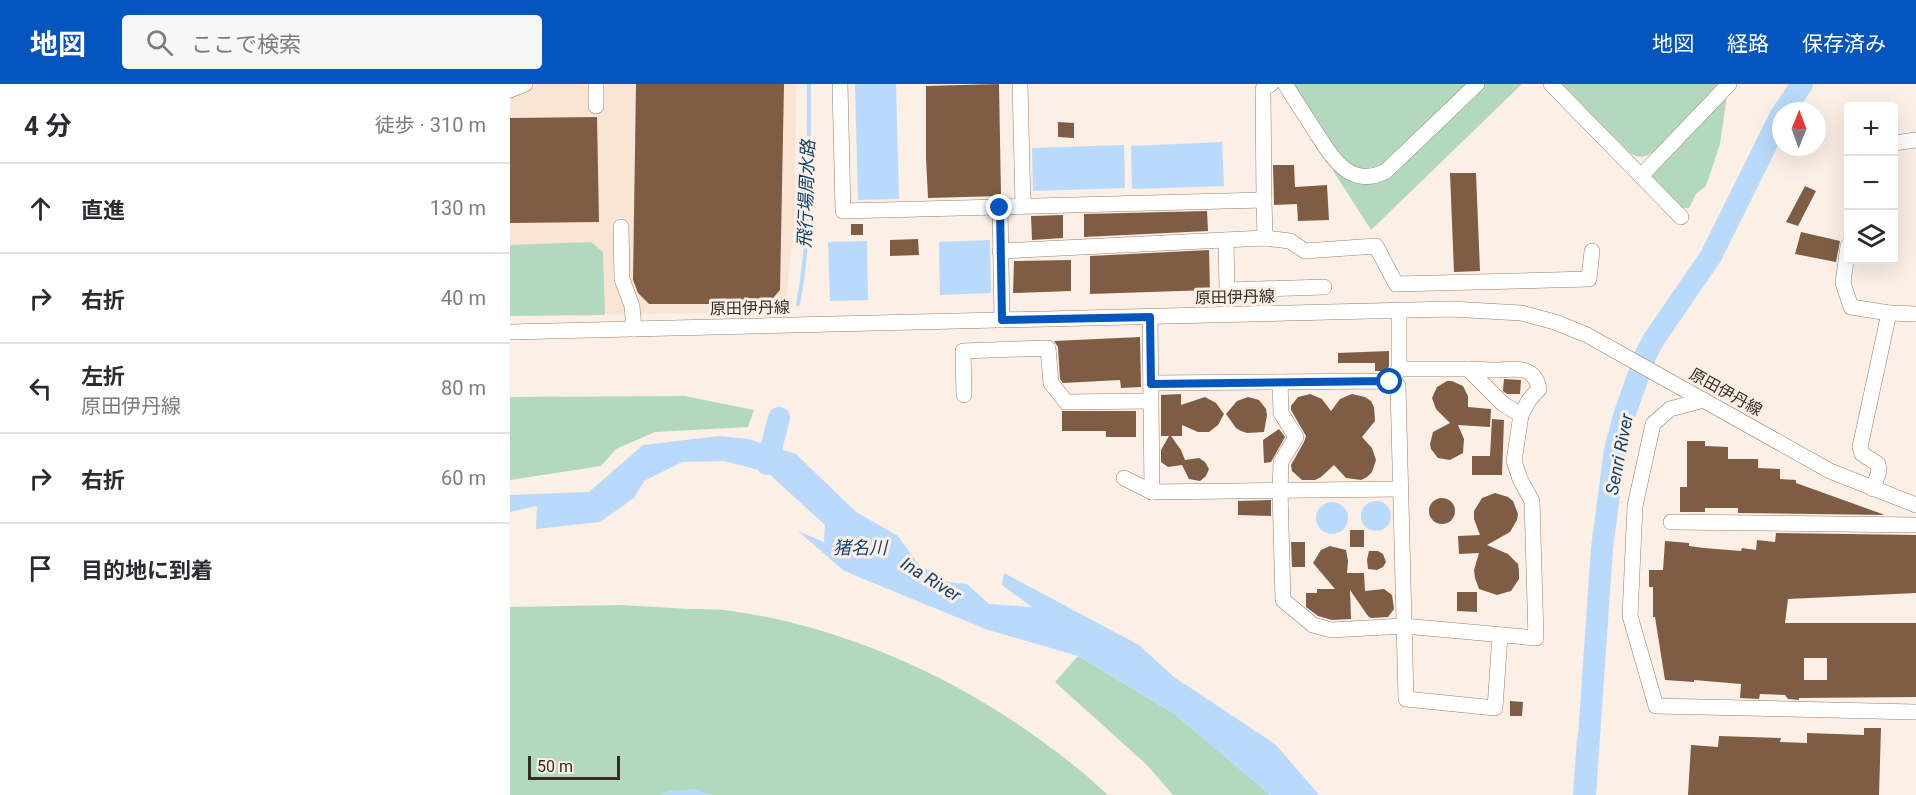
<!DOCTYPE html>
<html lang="ja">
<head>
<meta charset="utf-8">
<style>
	body { margin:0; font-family:Roboto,"Noto Sans JP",sans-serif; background:#f7f7f7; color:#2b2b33 }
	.controls { position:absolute; right:18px; top:18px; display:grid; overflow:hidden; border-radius:6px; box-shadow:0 6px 24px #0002 }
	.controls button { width:54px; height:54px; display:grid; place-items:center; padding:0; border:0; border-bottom:2px solid #e1e1e2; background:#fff; color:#2b2b33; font:30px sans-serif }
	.compass { position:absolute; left:1262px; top:18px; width:54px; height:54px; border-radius:50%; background:#fff; box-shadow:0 6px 24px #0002; rotate:1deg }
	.scale { position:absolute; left:18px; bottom:15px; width:92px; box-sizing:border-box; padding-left:6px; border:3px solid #372c24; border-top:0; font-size:16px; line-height:21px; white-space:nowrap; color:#372c24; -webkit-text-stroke:4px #fbefe6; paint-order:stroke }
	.stop { position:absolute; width:18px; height:18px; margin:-14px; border:4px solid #0455be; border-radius:50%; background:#fff }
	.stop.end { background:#0455be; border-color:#fff; box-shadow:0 2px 6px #0008 }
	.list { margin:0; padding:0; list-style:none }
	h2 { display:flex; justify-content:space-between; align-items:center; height:78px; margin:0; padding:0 24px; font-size:26px }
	h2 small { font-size:20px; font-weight:400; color:#7c7c81 }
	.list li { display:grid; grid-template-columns:39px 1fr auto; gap:18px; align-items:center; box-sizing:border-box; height:90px; padding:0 24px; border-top:2px solid #e1e1e2 }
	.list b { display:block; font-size:22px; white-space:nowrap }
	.list p { margin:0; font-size:20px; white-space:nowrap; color:#7c7c81 }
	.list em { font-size:20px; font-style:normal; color:#7c7c81 }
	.icon { flex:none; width:33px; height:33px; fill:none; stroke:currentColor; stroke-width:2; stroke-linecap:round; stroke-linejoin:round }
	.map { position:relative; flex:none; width:1406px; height:711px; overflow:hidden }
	header { display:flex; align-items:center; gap:36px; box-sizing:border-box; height:84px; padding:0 30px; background:#0455be; color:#fff }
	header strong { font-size:28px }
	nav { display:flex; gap:33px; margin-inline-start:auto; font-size:21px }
	.search { width:420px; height:54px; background:#f7f7f7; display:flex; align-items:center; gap:15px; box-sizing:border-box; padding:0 21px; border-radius:6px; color:#7c7c81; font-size:22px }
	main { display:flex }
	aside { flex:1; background:#fff }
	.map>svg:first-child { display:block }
</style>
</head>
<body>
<header>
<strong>地図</strong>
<div class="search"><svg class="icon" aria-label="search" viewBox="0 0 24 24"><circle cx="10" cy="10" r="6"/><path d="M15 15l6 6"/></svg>ここで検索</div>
<nav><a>地図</a><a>経路</a><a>保存済み</a></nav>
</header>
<main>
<aside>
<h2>4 分<small>徒歩 · 310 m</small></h2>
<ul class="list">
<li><svg class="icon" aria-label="ahead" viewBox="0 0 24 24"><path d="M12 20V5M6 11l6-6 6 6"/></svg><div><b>直進</b></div><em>130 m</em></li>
<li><svg class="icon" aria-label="right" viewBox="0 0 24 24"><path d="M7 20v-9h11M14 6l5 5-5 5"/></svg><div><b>右折</b></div><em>40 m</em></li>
<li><svg class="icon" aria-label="left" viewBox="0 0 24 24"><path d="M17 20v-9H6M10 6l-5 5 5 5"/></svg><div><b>左折</b><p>原田伊丹線</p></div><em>80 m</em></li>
<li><svg class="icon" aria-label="right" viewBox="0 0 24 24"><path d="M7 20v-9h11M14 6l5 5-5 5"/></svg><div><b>右折</b></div><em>60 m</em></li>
<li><svg class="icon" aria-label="arrive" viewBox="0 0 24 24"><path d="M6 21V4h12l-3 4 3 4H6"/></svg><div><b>目的地に到着</b></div></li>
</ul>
</aside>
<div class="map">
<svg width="1406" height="711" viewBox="0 0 1406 711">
	<rect width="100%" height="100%" fill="#fbefe6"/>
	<path fill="#fae4d4" d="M0 0H286L285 127 275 228 0 232Z"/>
	<g fill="#b2d9be">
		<path d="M779 0H960L869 84 858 87 839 83Z"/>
		<path d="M975 0H1012L861 146 822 85C837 98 850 104 870 97Z"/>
		<path d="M1052 0H1209C1193 18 1157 61 1138 71 1132 74 1126 73 1120 69Z"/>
		<path d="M1217 11 1210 60 1196 102 1186 110 1179 124H1168L1142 97V91Z"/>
		<path d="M81 158 93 168 95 231 0 232V161Z"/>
		<path d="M175 312 244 326 238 343 145 348 106 365 91 382 0 396V313Z"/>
		<path d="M111 521C133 522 156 524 179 525 191 525 203 525 215 526 343 543 468 603 567 684 578 692 587 702 598 711H0V523Z"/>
		<path d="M568 572 666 631 760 711H663L637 681 545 598Z"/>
	</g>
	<g fill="#b9dafa">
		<path d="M345 0H386L389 115 348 116Z"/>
		<path d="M712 58 714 102 622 105 621 62Z"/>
		<path d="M614 61 615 104 523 107 522 64Z"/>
		<path d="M480 156 481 209 430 211 429 158Z"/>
		<path d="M357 157 358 216 320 217 318 158Z"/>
		<path d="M209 352 238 355 286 370 346 428 388 452 409 481 438 498 457 500 479 520 522 523 492 501 494 489 629 561 664 593 766 661 809 711H760L666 631 568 572 478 546 334 487 288 447 314 458 315 441 257 388 214 377 172 378 134 397 124 414 90 438 26 445 27 422 0 428V411L79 408 133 361Z"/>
		<circle cx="866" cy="432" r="15"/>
		<circle cx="822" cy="434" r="16"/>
		<path d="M1079 615 1078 711H1063L1067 655Z"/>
		<path d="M185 705 202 711H151L157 707Z"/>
	</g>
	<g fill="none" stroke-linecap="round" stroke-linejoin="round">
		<path stroke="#b9dafa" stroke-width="4" d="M288 220C302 148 298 73 299 0"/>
		<g stroke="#b9dafa" stroke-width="22">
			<path d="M1274 27 1292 0"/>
			<path d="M257 380 269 334"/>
			<path d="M1075 711 1092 464 1105 366 1114 332 1136 270 1144 255 1201 172 1271 31"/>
		</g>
	</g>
	<g fill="#7e5d44" fill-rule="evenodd">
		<path d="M126 0H274L270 206 258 220H139L128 209 123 196Z"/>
		<path d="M489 0 491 112 418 114 416 74V2Z"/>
		<path d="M87 33 89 138 0 139V34Z"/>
		<path d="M548 38 564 39V54L548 53Z"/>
		<path d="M763 81H784L785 103 817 101 819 136 788 137 787 120 764 121Z"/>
		<path d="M940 89H966L970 187 944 188Z"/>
		<path d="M1295 102 1306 107 1288 142 1276 138Z"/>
		<path d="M697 127 698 147 574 153V130Z"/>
		<path d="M553 131V154L522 156 521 132Z"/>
		<rect x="341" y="140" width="12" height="11"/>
		<path d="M1291 148 1330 157 1326 178 1285 170Z"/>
		<path d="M408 155 409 171 380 172V156Z"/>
		<path d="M699 166 700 206 580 210V172Z"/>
		<path d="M561 176V207L503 209 504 177Z"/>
		<path d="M630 253 631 303 611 304 610 296 553 299 550 295 548 263 544 257Z"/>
		<path d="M879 267V283L876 287H865V279H828V269Z"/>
		<path d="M994 295 1011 296 1010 310H997L993 307Z"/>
		<path d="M937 297H942L953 302 958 312V323L981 325 980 343 948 341 954 355 953 369 940 376 928 374 921 365 920 360 923 348 940 339 926 325 922 314 927 303Z"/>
		<path d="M671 310V321L695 313 706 319 714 330 708 341 699 348H688L672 341V352H661L671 366 675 376 689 374 695 378 699 385 696 392 690 397 679 395 672 381 658 383 651 378V366L659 352H651V311Z"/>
		<path d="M800 310 812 315 821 327 830 315 842 310 855 313 861 317 864 323 865 337 852 353 862 364 866 376 862 388 857 393 851 396 836 394 824 381 811 393 805 396H792L782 387 781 381 794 358 796 352 781 326V322L788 313Z"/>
		<path d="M738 313 749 316 756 325 757 331 754 348 737 349 731 347 726 344 716 330 727 317Z"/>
		<path d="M552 327H626V353H596V347H552Z"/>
		<path d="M982 335 994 336 992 391H962V372H980Z"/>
		<path d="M769 345 775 353 761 378 754 379 753 356Z"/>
		<path d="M1177 357H1195V362L1218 363V375H1248V384L1270 385V395L1286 396V399L1375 431 1228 429V424H1195V428H1170V403H1177Z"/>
		<path d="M985 409 998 413 1003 417 1008 430 1007 436 1000 448 977 461 998 470 1008 480 1009 487V495L1001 507 987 511 969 505 965 494 964 486 969 469 949 470 948 452 970 451 964 435V427L972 414Z"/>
		<circle cx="932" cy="427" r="13"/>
		<path d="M761 416V432L728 431V417Z"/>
		<rect x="840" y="446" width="14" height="17"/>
		<path d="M1266 449 1406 451V509L1278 515 1275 539H1406V613L1289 614V616L1278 615 1275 611 1250 610 1249 615 1230 614 1231 600 1184 596V598L1155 596 1145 533H1143V503H1139V486H1153L1155 457 1179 459V462L1194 464 1231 467 1232 464 1246 466 1247 456 1265 458ZM1294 574H1317V596H1294Z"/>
		<path d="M781 458H795V483H782Z"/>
		<path d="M820 462 836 466 838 477 837 489H854L855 507 874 505 882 511 884 525 878 533 861 534 858 532 840 506 841 535 822 536 808 532 796 523V509H807V505H825L803 479 811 466Z"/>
		<path d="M859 467H868L873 470 876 478 873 483 867 486 858 485 857 476Z"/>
		<path d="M947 508H967V528L947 527Z"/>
		<path d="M1000 617 1013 618 1012 632H1000Z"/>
		<path d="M1354 644H1371L1369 711H1178L1181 661 1208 663 1209 652 1271 654 1270 658 1297 659V649L1354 651Z"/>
	</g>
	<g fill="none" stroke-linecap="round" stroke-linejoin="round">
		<defs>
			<g id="minor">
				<path d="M330 0 333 127 754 116 755 154"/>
				<path d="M510 0 513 122"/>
				<path d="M775 0C785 16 795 31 805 47 822 73 840 106 876 87L967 0"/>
				<path d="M1041 0 1171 133"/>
				<path d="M0 6 15 0"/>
				<path d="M86 22V0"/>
				<path d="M1384 59 1406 56"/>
				<path d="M1131 92 1219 0"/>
				<path d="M754 116 753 5 761 0"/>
				<path d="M490 124 492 236"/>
				<path d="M111 143 112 195 122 222 124 245"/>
				<path d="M716 156 717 206 814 203"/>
				<path d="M1338 162 1333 199 1341 223 1379 229"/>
				<path d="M490 167 755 154 780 157 795 167 866 162 886 200 1079 195 1082 167"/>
				<path d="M640 233 642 408"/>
				<path d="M0 248 941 225 1011 229 1045 238 1077 251 1320 387 1406 421"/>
				<path d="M889 285H958L993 320 1011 331"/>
				<path d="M884 293 889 285V227"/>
				<path d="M770 298 771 329 786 353 771 378 770 406 773 516 803 541 821 546 894 542 1026 554 1022 417 1010 395 1004 377 1011 331 1019 316 1029 305C1025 281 1005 285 987 286 977 286 967 285 958 285"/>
				<path d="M641 299 877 297 888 302 896 615 985 624 990 551"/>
				<path d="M454 311 453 267 538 264 541 299 556 318 641 317"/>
				<path d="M1194 316 1160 325 1143 340 1125 422 1120 532 1146 622 1406 628"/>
				<path d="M614 394 642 408 890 405"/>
				<path d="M1363 405 1369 387 1368 380 1352 370 1350 363 1379 229 1406 230"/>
				<path d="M1161 438 1406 441"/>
			</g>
		</defs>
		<use href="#minor" stroke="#987e6a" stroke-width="16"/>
		<use href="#minor" stroke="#fff" stroke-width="15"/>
	</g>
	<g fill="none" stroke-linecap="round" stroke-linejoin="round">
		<path stroke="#0455be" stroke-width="8" d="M490 124 492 236 640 233 641 300 877 297 880 298"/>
	</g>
	<g text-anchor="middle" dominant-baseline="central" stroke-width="6" stroke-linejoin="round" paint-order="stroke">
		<g font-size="16" fill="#372c24" stroke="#fbefe6">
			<text transform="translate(725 213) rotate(-1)">原田伊丹線</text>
			<text transform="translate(240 224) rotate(-1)">原田伊丹線</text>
			<text transform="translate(1216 308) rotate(29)">原田伊丹線</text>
		</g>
		<g font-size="18" font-style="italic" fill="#13446d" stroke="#fbefe6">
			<text transform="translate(296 110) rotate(-88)">飛行場周水路</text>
			<text transform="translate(1109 370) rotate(-79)">Senri River</text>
			<text x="350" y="463">猪名川</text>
			<text transform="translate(421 495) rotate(32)">Ina River</text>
		</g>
	</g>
</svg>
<div class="controls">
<button>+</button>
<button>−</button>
<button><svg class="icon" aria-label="layers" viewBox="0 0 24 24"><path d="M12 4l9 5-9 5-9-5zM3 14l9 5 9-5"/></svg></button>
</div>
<svg class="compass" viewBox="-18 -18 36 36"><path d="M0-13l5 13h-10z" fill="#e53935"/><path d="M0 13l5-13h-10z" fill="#7c7c81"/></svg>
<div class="scale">50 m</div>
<div class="stop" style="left:880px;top:298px"></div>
<div class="stop end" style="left:490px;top:124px"></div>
</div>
</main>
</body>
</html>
